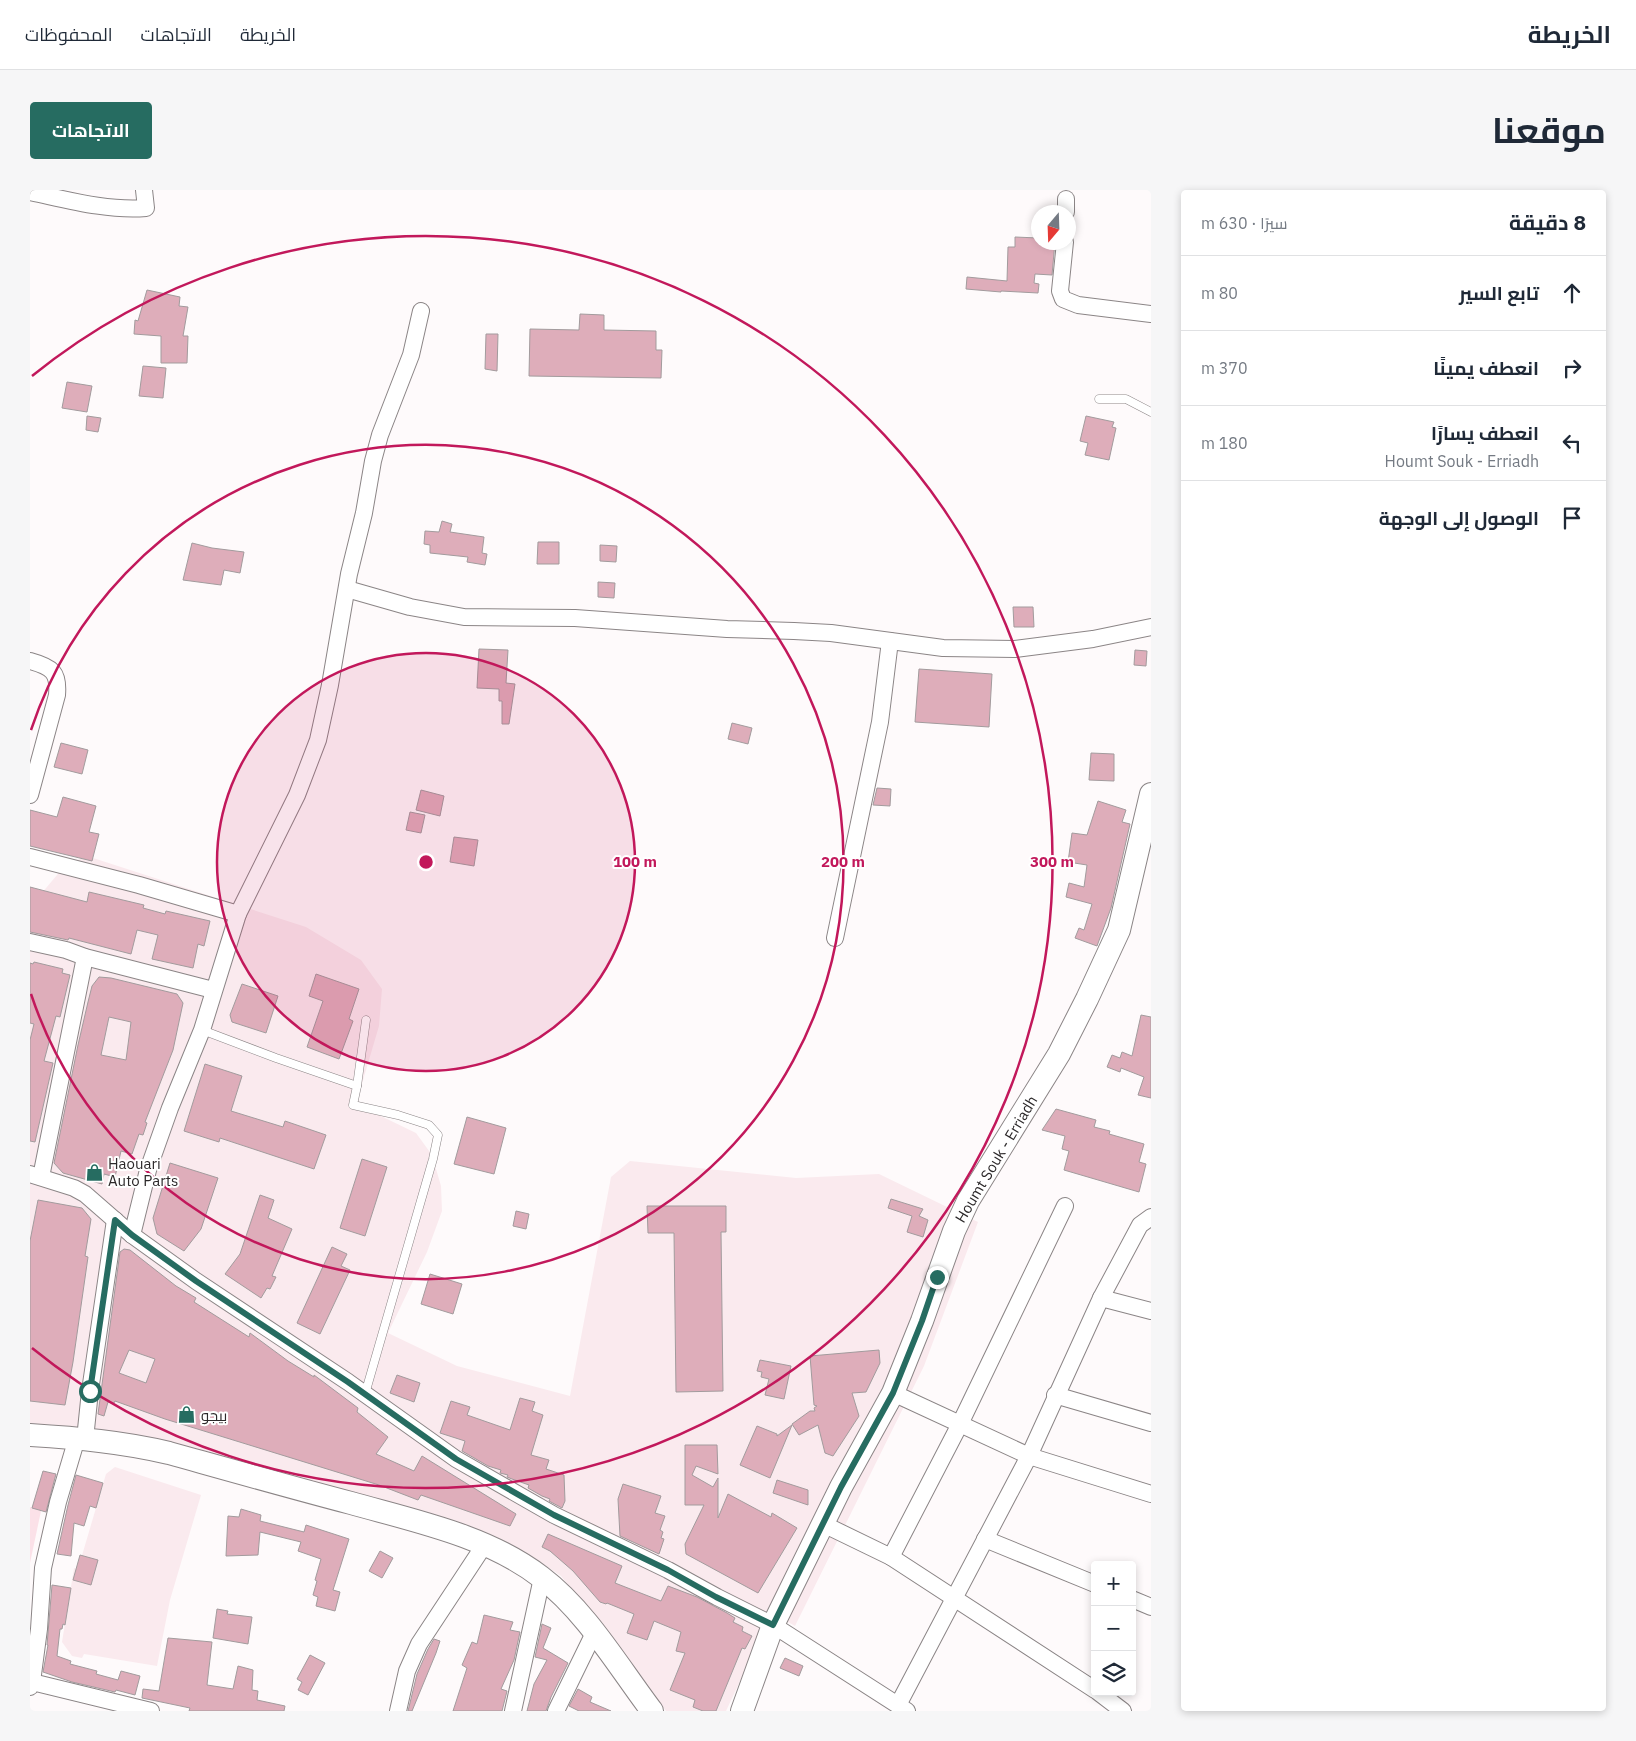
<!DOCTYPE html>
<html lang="ar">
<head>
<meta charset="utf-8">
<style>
	body { margin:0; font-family:"IBM Plex Sans",Cairo,sans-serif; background:#f6f6f7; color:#1f2937; direction:rtl }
	.controls { position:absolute; right:15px; bottom:15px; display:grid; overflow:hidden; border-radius:5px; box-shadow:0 2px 8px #0003 }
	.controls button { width:45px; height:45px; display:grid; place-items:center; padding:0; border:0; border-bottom:1px solid #e0e1e3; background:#fff; color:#1f2937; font:25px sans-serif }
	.compass { position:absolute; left:1001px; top:15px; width:45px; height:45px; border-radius:50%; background:#fff; box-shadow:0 2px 8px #0003; rotate:199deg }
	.stop { position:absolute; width:15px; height:15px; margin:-11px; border:4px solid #266c61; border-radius:50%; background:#fff }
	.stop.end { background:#266c61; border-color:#fff; box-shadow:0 1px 5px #0008 }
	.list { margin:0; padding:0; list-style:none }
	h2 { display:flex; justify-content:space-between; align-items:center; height:65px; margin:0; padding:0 20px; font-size:21px }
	h2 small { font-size:16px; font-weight:400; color:#747a83 }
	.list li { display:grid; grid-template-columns:32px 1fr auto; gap:15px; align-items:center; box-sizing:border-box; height:75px; padding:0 20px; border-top:1px solid #e0e1e3 }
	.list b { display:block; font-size:19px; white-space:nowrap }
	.list p { margin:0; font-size:16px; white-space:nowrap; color:#747a83 }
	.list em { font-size:16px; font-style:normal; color:#747a83 }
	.icon { flex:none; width:28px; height:28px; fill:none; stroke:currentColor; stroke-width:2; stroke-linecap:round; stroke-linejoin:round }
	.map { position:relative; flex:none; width:1121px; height:1521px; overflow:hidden; direction:ltr; border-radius:5px }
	header { display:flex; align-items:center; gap:30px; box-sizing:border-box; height:70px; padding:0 25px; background:#fff; border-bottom:1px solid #e0e1e3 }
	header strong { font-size:24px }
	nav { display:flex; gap:28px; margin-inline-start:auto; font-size:18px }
	.intro { display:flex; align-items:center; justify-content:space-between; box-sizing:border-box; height:120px; padding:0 30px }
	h1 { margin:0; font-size:35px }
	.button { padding:12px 22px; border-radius:5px; background:#266c61; color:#fff; font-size:18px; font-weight:700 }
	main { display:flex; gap:30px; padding:0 30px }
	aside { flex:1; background:#fff; border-radius:5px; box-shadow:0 2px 8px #0003 }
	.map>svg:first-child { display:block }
</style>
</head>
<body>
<header>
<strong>الخريطة</strong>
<nav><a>الخريطة</a><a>الاتجاهات</a><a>المحفوظات</a></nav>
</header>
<div class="intro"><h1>موقعنا</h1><a class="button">الاتجاهات</a></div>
<main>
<aside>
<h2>8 دقيقة<small>سيرًا · 630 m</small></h2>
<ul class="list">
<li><svg class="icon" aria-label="ahead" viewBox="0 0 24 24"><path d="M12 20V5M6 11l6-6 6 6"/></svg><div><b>تابع السير</b></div><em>80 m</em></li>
<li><svg class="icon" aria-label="right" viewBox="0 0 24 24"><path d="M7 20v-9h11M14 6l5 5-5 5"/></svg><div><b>انعطف يمينًا</b></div><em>370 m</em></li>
<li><svg class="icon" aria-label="left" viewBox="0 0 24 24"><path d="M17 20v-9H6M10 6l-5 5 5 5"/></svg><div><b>انعطف يسارًا</b><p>Houmt Souk - Erriadh</p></div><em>180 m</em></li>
<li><svg class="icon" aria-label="arrive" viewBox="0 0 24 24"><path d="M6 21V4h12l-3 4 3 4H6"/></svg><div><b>الوصول إلى الوجهة</b></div></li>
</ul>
</aside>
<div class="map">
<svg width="1121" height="1521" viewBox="0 0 1121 1521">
	<rect width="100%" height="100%" fill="#fefafb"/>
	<g fill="#faeaee">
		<path d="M60 667 276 737 331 770 352 799 349 836 326 914 386 943 402 965 411 996 412 1021 397 1062 358 1143 427 1176 540 1206 581 987 600 971 766 988 849 984 948 1032 894 1176 765 1436 742 1423 696 1521H636L531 1386 504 1368 449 1342 140 1254 26 1235 0 1234V717L38 672Z"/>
		<path d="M85 1277 171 1305 140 1410 127 1476 54 1464 52 1468 42 1466 32 1452 44 1378 48 1379 76 1284Z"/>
	</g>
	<path fill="#fbe1e8" d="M0 1317 11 1321 0 1373Z"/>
	<g fill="#deadba" stroke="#a29b9d" fill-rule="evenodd">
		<path d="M985 47 1008 48V52H1025L1022 85 1005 84 1004 93 1009 94 1008 103 971 101V102L936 99 937 87 977 91 978 57H985Z"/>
		<path d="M117 100 150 107 149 116 158 117 153 146H158L157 173H131V146L104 144 105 130 108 131Z"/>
		<path d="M550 124 574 125V140L626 141V160H632L631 188 499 186 500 139 549 140Z"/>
		<path d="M456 144H468L467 181 455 179Z"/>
		<path d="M113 176 136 178 133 208 109 206Z"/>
		<path d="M37 192 62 196 57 222 32 218Z"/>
		<path d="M57 226 71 228 68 242 56 240Z"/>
		<path d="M1056 226 1084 232 1082 237 1086 238 1079 270 1055 265 1058 253 1050 251Z"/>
		<path d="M412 331 422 334 420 342 454 347 452 363 457 364 455 375 437 372 438 367 400 363V355L394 354 395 341 409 342Z"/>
		<path d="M508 352H529V374H507Z"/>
		<path d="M162 353 182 358 214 362 210 383 194 380 191 395 153 390Z"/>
		<path d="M570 355 587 356 586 372 570 371Z"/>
		<path d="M568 392 585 393 584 408 568 407Z"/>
		<path d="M983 417H1003L1004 437H984Z"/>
		<path d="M449 459 478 460 476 493 485 494 479 534H472V511H469V499L447 498Z"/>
		<path d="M1105 460 1117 461 1116 476 1104 475Z"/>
		<path d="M889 479 962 484 959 537 885 532Z"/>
		<path d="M702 533 722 538 718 554 698 549Z"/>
		<path d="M31 553 58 560 52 584 24 577Z"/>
		<path d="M1061 563 1084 564V591L1059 590Z"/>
		<path d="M847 598 861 599 860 616 843 615Z"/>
		<path d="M391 600 414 606 410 626 386 620Z"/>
		<path d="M33 607 66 616 59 642 69 644 62 671 0 656V620L27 627Z"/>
		<path d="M1068 611 1096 620 1092 632 1100 634 1081 718 1067 756 1045 748 1049 738 1054 740 1062 714 1036 707 1039 693 1054 697 1057 675 1038 672 1042 643 1057 645Z"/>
		<path d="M380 622 395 625 391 643 376 640Z"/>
		<path d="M424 647 448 650 444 676 420 672Z"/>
		<path d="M0 697 57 712 59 702 114 715 113 718 135 724 136 721 180 731 174 756 168 754 163 778 122 769 128 745 107 740 101 764 39 748 38 750 0 742Z"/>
		<path d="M4 772 33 779 32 783 40 785 30 827 26 826 14 871 23 873 5 952 0 951V850L4 834 0 833V773L3 774Z"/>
		<path d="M286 784 329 799 319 829 323 831 309 869 277 857 293 811 279 806Z"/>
		<path d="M69 787 81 788 147 804 153 813 143 860 115 932 117 933 113 945 109 944 102 964 91 961 85 987 74 984 72 994 33 983 24 973 48 855 58 812 62 796ZM79 827 101 832 96 870 71 865Z"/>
		<path d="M212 794 248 806 236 843 202 832 200 825Z"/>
		<path d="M1111 825 1121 827V908L1108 905 1114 887 1091 878 1090 882 1077 877 1082 865 1090 868 1092 862 1102 866Z"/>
		<path d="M175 874 212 886 201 921 253 937 255 931 296 945 284 979 190 948 189 952 154 941Z"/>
		<path d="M1026 919 1066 930 1064 937 1080 941 1079 944 1114 954 1109 972 1116 974 1109 1002 1034 980 1039 961 1032 959 1035 946 1012 940Z"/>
		<path d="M437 927 476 938 464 984 424 974Z"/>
		<path d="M332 969 357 977 335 1046 310 1038Z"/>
		<path d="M140 973 188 988 171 1039 154 1061 127 1044 123 1028Z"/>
		<path d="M230 1005 244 1010 238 1028 262 1039 242 1086 246 1087 240 1099 237 1098 231 1108 195 1084 210 1064Z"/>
		<path d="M861 1009 893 1019 889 1026 898 1030 893 1047 877 1042 882 1026 858 1018Z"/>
		<path d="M8 1010 52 1018 61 1029 55 1066 58 1067 43 1172 35 1215 0 1211V1051Z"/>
		<path d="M617 1016H696V1042H691L693 1201 646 1202 644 1043H618Z"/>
		<path d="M486 1021 499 1024 496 1039 483 1036Z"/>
		<path d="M302 1057 317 1064 311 1076 320 1080 290 1144 267 1133Z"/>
		<path d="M94 1059 100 1060 146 1096 166 1108 164 1112 219 1147 220 1143 258 1171 284 1187V1185L328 1218 327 1222 358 1247 346 1264 384 1281 392 1266 486 1324 480 1336 391 1305 388 1310 349 1295 135 1229 85 1211 84 1213 78 1212 74 1226 68 1224 90 1062ZM99 1160 125 1169 116 1193 89 1183Z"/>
		<path d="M400 1084 432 1094 423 1124 391 1114Z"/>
		<path d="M849 1160 850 1173 836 1202 822 1203 829 1226 803 1266 795 1263 788 1235 769 1245 762 1234 780 1221H785L784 1218 787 1216 784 1215 780 1166Z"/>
		<path d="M730 1170 761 1176 754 1209 735 1205 739 1189 731 1187 732 1182 727 1181Z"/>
		<path d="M367 1185 390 1193 384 1212 360 1203Z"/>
		<path d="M490 1208 505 1212 502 1221 513 1225 501 1265 519 1270 516 1279 534 1285 535 1311 532 1318 519 1311 520 1309 512 1306 498 1298 499 1295 482 1289 477 1287 478 1285 470 1283 471 1280 458 1276 432 1261 435 1251 410 1243 421 1211 440 1217 437 1225 480 1240Z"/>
		<path d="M762 1235 740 1288 710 1275 727 1236 747 1244V1246Z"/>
		<path d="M655 1255H687L688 1284 666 1276 662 1285 683 1297 688 1288V1328L698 1304 741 1327 742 1323 767 1338 728 1403 656 1364 655 1354 674 1315H655Z"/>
		<path d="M13 1281 26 1284 16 1322 2 1318Z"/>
		<path d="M46 1285 73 1293 66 1318 60 1316 54 1336 44 1333 41 1366 27 1364 38 1315Z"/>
		<path d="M747 1290 778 1300V1315L743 1303Z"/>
		<path d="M593 1294 631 1306 625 1323 635 1326 630 1340 633 1342 631 1348 634 1349 629 1364 590 1346 588 1309Z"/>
		<path d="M211 1319 231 1325 230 1331 274 1342 276 1335 319 1349 303 1400 310 1402 305 1421 286 1416 288 1407 283 1405 287 1391 285 1390 291 1369 268 1361 271 1352 230 1342 228 1365 196 1366 198 1326 209 1327Z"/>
		<path d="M518 1344 592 1376 585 1393 631 1411 638 1396 667 1407 697 1423 705 1428 703 1432 713 1437 712 1441 722 1446 715 1459 712 1458 686 1521H673L663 1517 665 1510 640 1500 655 1463 646 1461 651 1442 624 1431 617 1450 597 1443 604 1424 577 1413 576 1414 570 1412 543 1381 520 1361 512 1357Z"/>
		<path d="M350 1361 363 1368 352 1388 339 1381Z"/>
		<path d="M50 1365 68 1370 61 1395 43 1390Z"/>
		<path d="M22 1395 41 1398 35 1435 33 1434 32 1439H30L27 1466 41 1471 40 1474 67 1481 66 1484 88 1490 91 1481 110 1486 105 1505 86 1500 85 1502 42 1492 13 1482 18 1455H17Z"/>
		<path d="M187 1419 198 1421 197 1424 222 1427 218 1454 183 1448Z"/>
		<path d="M454 1425 483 1432 480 1440 490 1442 484 1470 471 1499 477 1501 472 1521H423L437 1478 432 1475 442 1452 447 1454Z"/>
		<path d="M512 1434 521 1438 513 1458 538 1473 521 1507 516 1521H497L504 1494 517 1470 505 1467Z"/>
		<path d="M138 1448 182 1452 177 1495 203 1499 208 1476 223 1480 222 1500 228 1501 227 1510 255 1516 254 1521H159L160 1518 112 1508 113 1499 129 1501Z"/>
		<path d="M404 1449 410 1451 406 1463 382 1521H378L387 1484 398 1459Z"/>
		<path d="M280 1465 295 1473 278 1505 268 1500 272 1492 267 1489Z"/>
		<path d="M755 1468 773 1476 769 1486 750 1478Z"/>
		<path d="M548 1499 562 1507 560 1512 581 1521H549L539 1516Z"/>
	</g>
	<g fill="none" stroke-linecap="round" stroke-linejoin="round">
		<defs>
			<g id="lane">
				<path d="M1069 209H1096L1121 222"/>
				<path d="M172 840 246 868 327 896 323 915 368 925 399 935 408 945 403 969 335 1204"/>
				<path d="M327 896 336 830"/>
			</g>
			<g id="street">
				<path d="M0 2C38 10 77 21 116 18L114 0"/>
				<path d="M1036 22V9"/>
				<path d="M1035 52 1030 101 1033 109 1048 115 1121 124"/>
				<path d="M317 399 380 417 434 427 545 428 697 439 764 441 801 443 913 458 985 459 1063 449 1121 437"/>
				<path d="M0 471C22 477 29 482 27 505L0 605"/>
				<path d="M0 667 109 695 208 724 172 840 140 918 118 980 102 1045"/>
				<path d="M208 724 267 605 288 550 300 495 319 384 334 323 343 271 350 245 381 165 391 121"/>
				<path d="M805 748 850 532 860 451"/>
				<path d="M0 752 36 760 55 767 183 800"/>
				<path d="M0 984 44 998 55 1004 102 1045 166 1091 318 1192 426 1269 524 1325 638 1380 687 1407 743 1435 877 1521"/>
				<path d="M11 987 55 767"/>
				<path d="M1071 1108 1121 1121"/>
				<path d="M863 1203 999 1266 1121 1304"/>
				<path d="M1025 1205 1121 1233"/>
				<path d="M55 1249 60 1201 85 1030"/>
				<path d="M793 1334 861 1367 930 1234 1035 1016"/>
				<path d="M955 1349 1065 1394"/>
				<path d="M861 1367 1065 1500"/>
				<path d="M1102 1409 1121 1417"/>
				<path d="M2 1492 121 1521"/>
				<path d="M0 1497 2 1492 9 1439 13 1378 28 1312 47 1248"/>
				<path d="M1068 1502 1093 1521"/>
				<path d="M868 1515 999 1266 1071 1108 1110 1035 1121 1027"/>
				<path d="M368 1521 377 1481 389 1454 455 1354"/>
				<path d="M483 1521 512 1388"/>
				<path d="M526 1521 564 1443"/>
			</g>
			<g id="secondary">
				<path d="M0 1245C47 1248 93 1252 139 1263 200 1280 260 1297 321 1313 385 1331 458 1346 511 1387 556 1421 588 1476 622 1521"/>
				<path d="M712 1521 743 1435 811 1297 863 1203 892 1131 924 1041 938 1011 1029 864 1057 809 1089 740 1121 604"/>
			</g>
		</defs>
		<use href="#lane" stroke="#8b8586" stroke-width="9"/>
		<use href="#street" stroke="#8b8586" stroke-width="18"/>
		<use href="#secondary" stroke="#8b8586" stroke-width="24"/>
		<use href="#lane" stroke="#fff" stroke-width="8"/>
		<use href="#street" stroke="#fff" stroke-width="16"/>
		<use href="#secondary" stroke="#fff" stroke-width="22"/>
	</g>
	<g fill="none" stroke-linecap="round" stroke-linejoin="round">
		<path stroke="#266c61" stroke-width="6" d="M60 1201 85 1030 102 1045 166 1091 318 1192 426 1269 524 1325 638 1380 686 1407 743 1435 811 1297 863 1203 892 1131 907 1087"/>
	</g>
	<circle cx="396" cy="672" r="209" fill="#c2185b" fill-opacity=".12"/>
	<g fill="none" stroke="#c2185b" stroke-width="2.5">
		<circle cx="396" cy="672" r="209"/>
		<path d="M1 540A417 417 0 1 1 1 804"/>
		<path d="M2 186A626 626 0 1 1 2 1158"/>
	</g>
	<defs>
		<symbol id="shop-bare" viewBox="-9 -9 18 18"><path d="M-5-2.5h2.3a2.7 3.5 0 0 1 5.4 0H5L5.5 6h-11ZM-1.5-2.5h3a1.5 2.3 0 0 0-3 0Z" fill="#266c61" stroke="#fff" stroke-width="2.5" paint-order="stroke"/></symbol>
	</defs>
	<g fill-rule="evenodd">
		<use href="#shop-bare" x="52" y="970" width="25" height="25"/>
		<use href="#shop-bare" x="144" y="1212" width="25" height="25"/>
	</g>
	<g text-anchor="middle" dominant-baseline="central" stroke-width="4" stroke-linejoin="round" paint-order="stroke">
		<g font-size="15" fill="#2c292a" stroke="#fff">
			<text transform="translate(966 969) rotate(-59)">Houmt Souk - Erriadh</text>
		</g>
		<g font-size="15" fill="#2c292a" stroke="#fff" text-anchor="start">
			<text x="78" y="973">Haouari<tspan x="78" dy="17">Auto Parts</tspan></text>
			<text x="171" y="1225">بيجو</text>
		</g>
	</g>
	<circle cx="396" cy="672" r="8" fill="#c2185b" stroke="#fff" stroke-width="2.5"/>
	<g font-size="15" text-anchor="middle" font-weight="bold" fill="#c2185b" stroke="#fff" stroke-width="4" stroke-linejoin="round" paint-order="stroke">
		<text x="605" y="677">100 m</text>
		<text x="813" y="677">200 m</text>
		<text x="1022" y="677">300 m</text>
	</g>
</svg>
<div class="controls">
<button>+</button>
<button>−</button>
<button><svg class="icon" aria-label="layers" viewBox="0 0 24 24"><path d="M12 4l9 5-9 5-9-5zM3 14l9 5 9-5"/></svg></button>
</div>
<svg class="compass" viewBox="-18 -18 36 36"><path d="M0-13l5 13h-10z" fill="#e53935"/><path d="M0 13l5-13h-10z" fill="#747a83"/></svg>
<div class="stop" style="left:60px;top:1201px"></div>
<div class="stop end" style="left:907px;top:1087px"></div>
</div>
</main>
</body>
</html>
